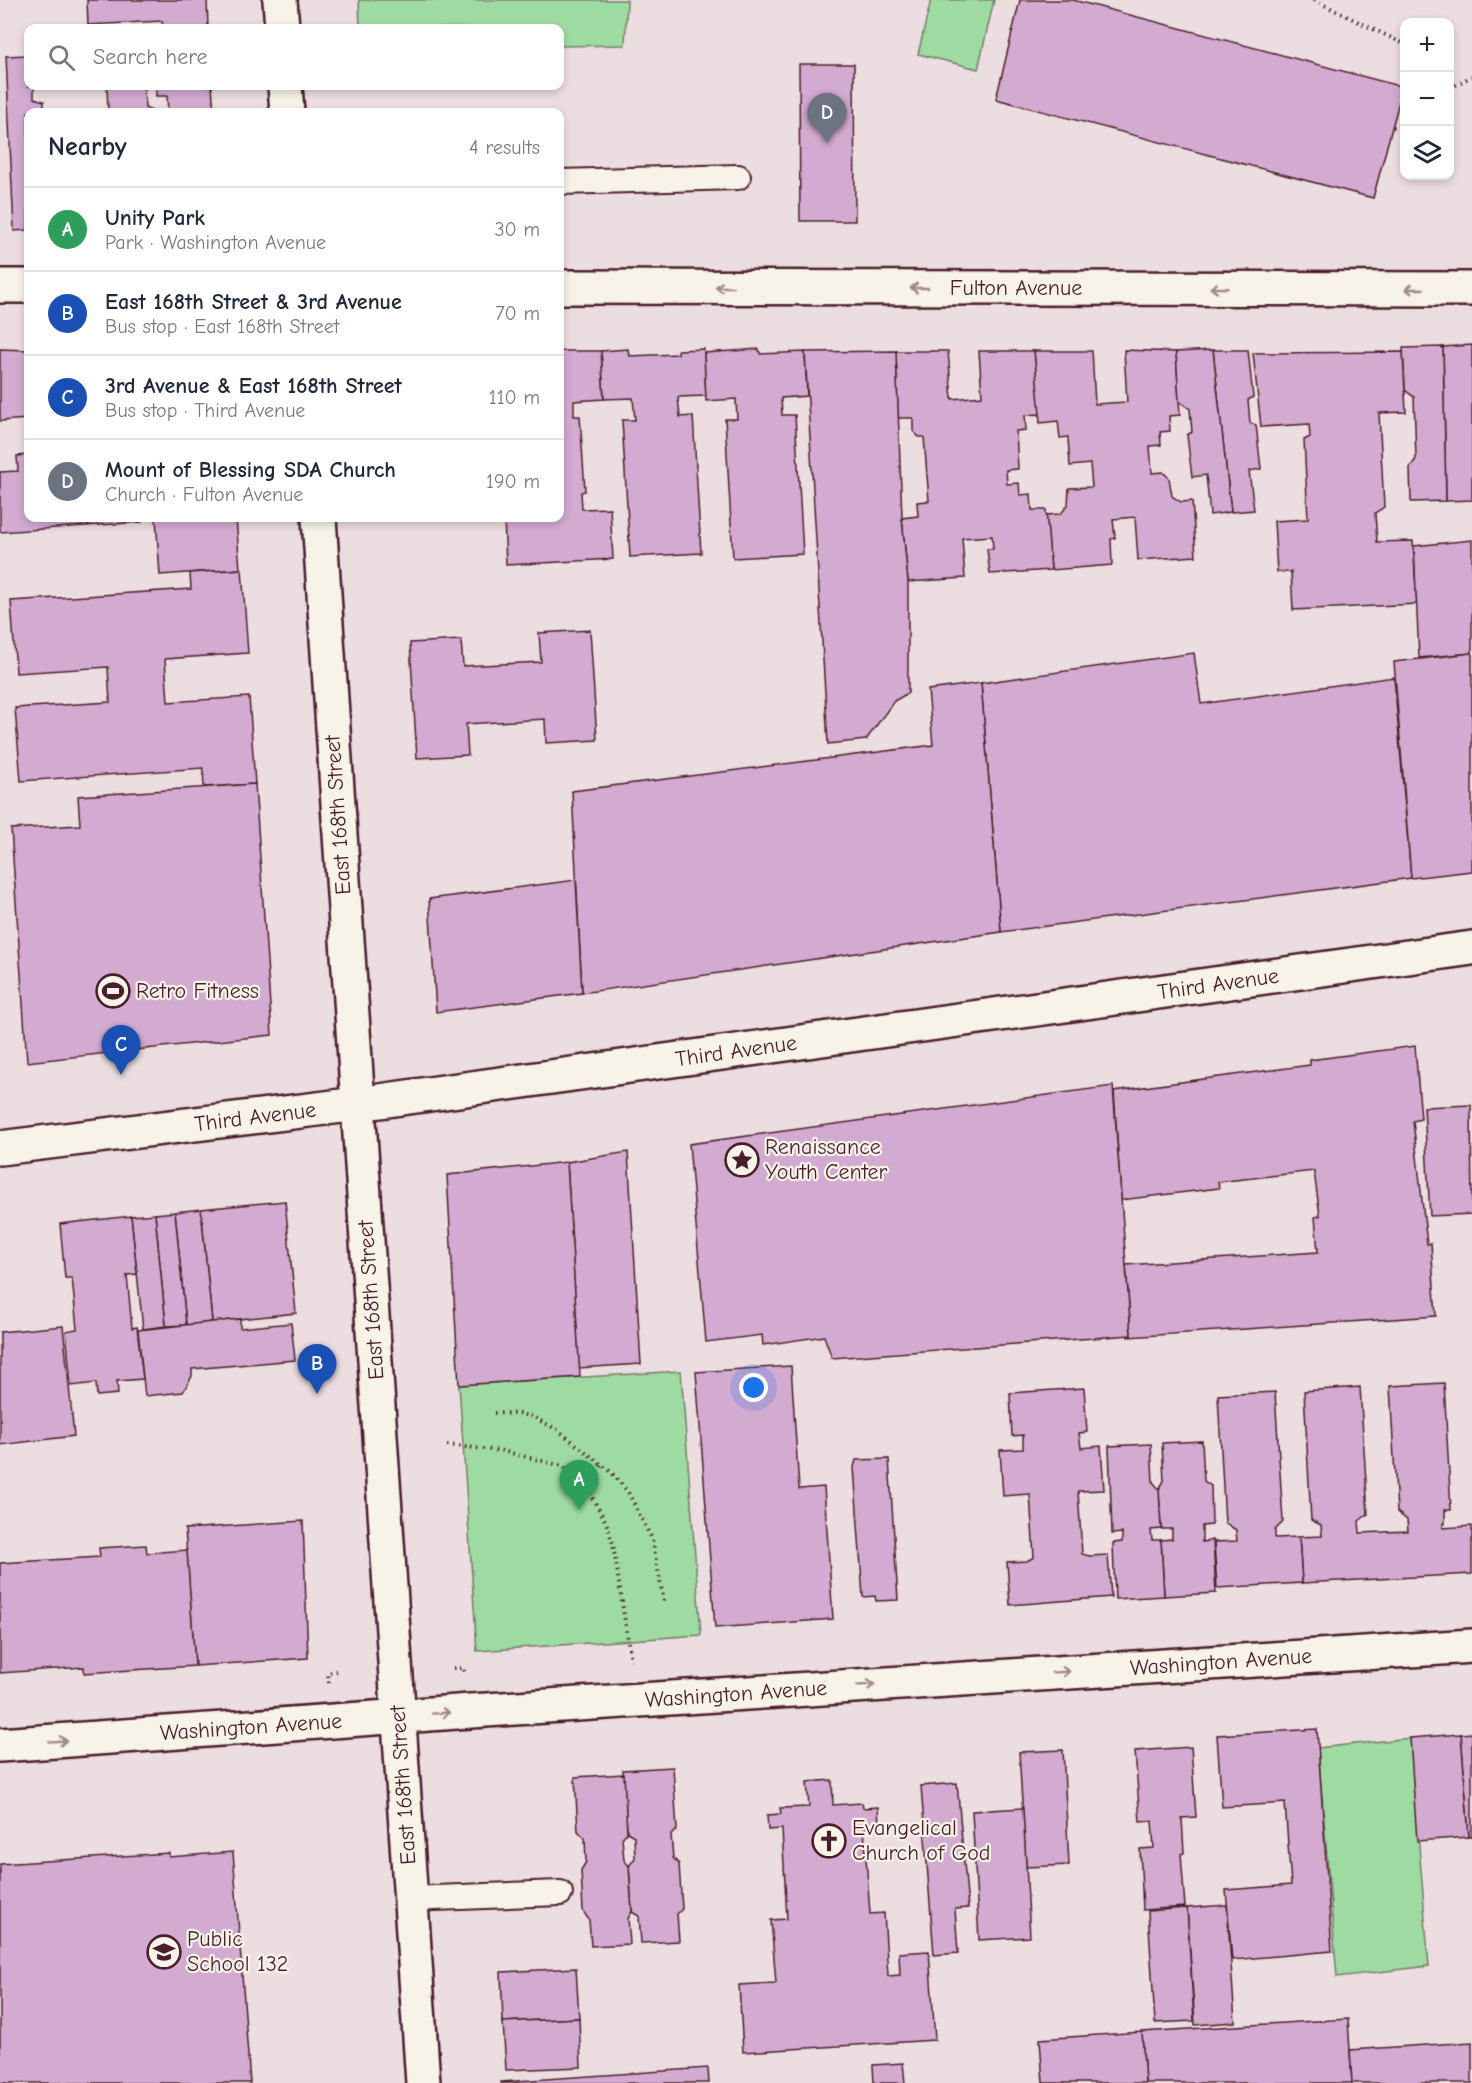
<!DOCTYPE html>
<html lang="en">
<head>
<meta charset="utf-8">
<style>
	body { margin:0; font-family:"Comic Neue",sans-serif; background:#f6f6f7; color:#1f2937 }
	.controls { position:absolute; right:18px; top:18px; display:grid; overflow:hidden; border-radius:12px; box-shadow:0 3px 9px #0003 }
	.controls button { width:54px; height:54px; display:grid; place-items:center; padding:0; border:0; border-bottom:2px solid #e0e1e3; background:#fff; color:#1f2937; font:30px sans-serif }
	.you { position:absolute; left:754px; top:1388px; width:21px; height:21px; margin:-15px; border:4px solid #fff; border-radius:50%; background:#1a73e8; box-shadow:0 0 0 9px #1a73e833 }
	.badge { display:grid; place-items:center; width:39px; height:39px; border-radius:50%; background:#b45309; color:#fff; font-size:20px; font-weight:700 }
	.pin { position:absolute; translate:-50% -50px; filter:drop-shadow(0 2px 3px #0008) }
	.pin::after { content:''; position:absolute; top:32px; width:21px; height:18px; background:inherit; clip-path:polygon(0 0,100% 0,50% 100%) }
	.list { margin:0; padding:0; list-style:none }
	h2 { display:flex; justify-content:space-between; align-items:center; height:78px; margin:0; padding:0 24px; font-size:26px }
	h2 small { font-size:20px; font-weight:400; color:#747a83 }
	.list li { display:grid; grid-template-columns:39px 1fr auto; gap:18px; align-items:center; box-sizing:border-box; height:84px; padding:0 24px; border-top:2px solid #e0e1e3 }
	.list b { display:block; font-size:22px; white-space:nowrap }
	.list p { margin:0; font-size:20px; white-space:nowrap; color:#747a83 }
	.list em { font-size:20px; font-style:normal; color:#747a83 }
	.icon { flex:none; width:33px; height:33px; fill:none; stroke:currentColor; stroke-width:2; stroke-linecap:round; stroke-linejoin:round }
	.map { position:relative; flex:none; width:1472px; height:2083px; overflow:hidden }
	.search { position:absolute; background:#fff; box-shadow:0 3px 9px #0003; left:24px; top:24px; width:540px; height:66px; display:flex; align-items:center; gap:15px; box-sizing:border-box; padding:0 21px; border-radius:12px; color:#747a83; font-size:22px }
	.panel { position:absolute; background:#fff; box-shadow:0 3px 9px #0003; left:24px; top:108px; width:540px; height:414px; border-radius:12px }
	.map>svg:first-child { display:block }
</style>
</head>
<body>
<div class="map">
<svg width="1472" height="2083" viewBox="0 0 1472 2083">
	<rect width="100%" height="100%" fill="#ecdde1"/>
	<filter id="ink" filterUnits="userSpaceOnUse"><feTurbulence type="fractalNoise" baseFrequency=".0167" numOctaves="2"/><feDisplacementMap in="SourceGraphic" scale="12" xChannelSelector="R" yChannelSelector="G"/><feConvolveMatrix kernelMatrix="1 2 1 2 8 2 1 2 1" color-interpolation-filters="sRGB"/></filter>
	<g filter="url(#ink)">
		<g fill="#9edba2" stroke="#747d66" stroke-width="1.5">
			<path d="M359 0H627L625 45 560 46V28H360Z"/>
			<path d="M931 0H994L978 69 918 54Z"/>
			<path d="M681 1371 701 1635 477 1651 459 1385Z"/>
			<path d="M1410 1738 1429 1966 1337 1977 1318 1748Z"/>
		</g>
		<g fill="#d3abd1" stroke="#4a1f2b" stroke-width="1.5">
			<path d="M87 0H207L208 28H163L162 21 88 25Z"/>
			<path d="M1020 0H1073L1403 87 1373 198 996 99Z"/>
			<path d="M28 55V86H34V98L44 101V112H28V230L14 231 6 56Z"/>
			<path d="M799 64H854L855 221H800Z"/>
			<path d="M107 86H144L145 108 155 112H108Z"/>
			<path d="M156 86H212L214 112H168L167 96H156Z"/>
			<path d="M1472 345V500L1446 501 1443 347Z"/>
			<path d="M1443 347 1446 501 1411 502 1410 468 1416 459 1414 397 1405 390 1403 348Z"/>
			<path d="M0 349 28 350V419L0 421Z"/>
			<path d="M628 349 629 356 678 354V350L704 349 706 396 678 397 680 417 693 416 701 553 630 557 622 420H635L633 398 604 399 601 351Z"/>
			<path d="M759 349 760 354 805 352 807 396 781 398 782 415H795L803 554 733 558 725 419H737L736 399 706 401 704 353Z"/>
			<path d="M1124 350 1176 352 1180 415 1169 416 1170 431 1160 432 1161 445 1150 446 1152 473 1163 472 1169 478 1172 496 1181 502 1192 501 1196 556 1138 560 1135 517 1113 519 1115 538 1111 539 1112 565 1051 570 1046 515 1060 514 1064 510 1068 505 1069 488 1092 487 1090 464 1070 466 1068 437 1060 438 1058 421 1040 423 1034 351H1092L1095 404 1127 402Z"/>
			<path d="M1213 350H1248L1253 397 1248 400 1250 423 1256 425 1261 469 1249 471 1254 510 1231 512Z"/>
			<path d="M1213 350 1231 512 1210 515 1206 475 1192 477 1187 435 1192 432 1190 409 1179 401 1176 352Z"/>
			<path d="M560 351H601L604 399 574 401V416H580L585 491 581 492 582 509 610 508 613 559 506 565 504 518H560Z"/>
			<path d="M896 351H948L952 399 982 396 979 351H1034L1040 414 1025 415 1026 430 1016 431 1018 469 1006 470 1007 484 1019 483 1020 495 1031 494 1032 510H1046L1051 570 990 574 987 549H993L992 536 962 538 965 578 908 582 902 518 918 516 917 502 929 501 924 437H919L913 431V418H898Z"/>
			<path d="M896 351 902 518 908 582V693L894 701 866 740 828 744 805 352Z"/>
			<path d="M1403 352 1406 412 1379 413 1384 507 1375 513 1377 542 1413 541 1417 604 1293 610 1291 572H1277L1274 521 1308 519 1304 440 1310 437 1309 424 1261 427 1253 353Z"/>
			<path d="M28 455V518H142V522L0 532V472L18 471 17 456Z"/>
			<path d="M156 518H236L240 569 160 575Z"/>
			<path d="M1472 540V653L1419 658 1414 546Z"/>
			<path d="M242 569 248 653 165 659 168 702 249 697 255 784 204 787 203 768 21 781 15 708 110 702 108 667 16 673 11 601 191 589 190 573Z"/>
			<path d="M590 630 597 740 546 743 545 719 466 724 468 755 417 758 410 643 461 640 463 666 541 662 539 633Z"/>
			<path d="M1194 653 1201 704 1394 677 1411 878 1001 932 981 683Z"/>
			<path d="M1472 653V871L1411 878 1394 662Z"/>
			<path d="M981 683 1001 932 582 993 572 791 933 745 928 690Z"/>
			<path d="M255 784 272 1035 27 1062 11 829 80 825 78 796Z"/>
			<path d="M576 880 582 993 436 1012 429 899Z"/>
			<path d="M1415 1046 1421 1119 1413 1121 1427 1244 1431 1243 1436 1316 1128 1337V1335H1131L1126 1265 1318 1252 1315 1217 1320 1216 1314 1171 1218 1182 1219 1188 1121 1200 1114 1091 1310 1065V1060Z"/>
			<path d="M1113 1086 1131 1335 832 1358 824 1336 763 1345 762 1335 706 1342 689 1144Z"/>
			<path d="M1471 1105 1472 1214 1430 1216 1424 1107Z"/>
			<path d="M628 1152 641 1364 579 1368 567 1162Z"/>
			<path d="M567 1162 580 1377 459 1385 447 1175Z"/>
			<path d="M285 1201 296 1313 212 1322 201 1209Z"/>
			<path d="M201 1209 212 1322 186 1325 175 1212Z"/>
			<path d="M175 1212 186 1325 166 1326 155 1214Z"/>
			<path d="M155 1214 166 1326 143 1329 131 1216Z"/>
			<path d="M131 1216 137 1274 127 1275 132 1328 137 1327 143 1379 117 1381 118 1394 97 1396 96 1383 71 1386 66 1331 77 1329 72 1278H65L60 1224Z"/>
			<path d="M240 1319V1328L291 1323 295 1360 192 1369V1376L183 1392 145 1396 138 1330Z"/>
			<path d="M63 1326 74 1436 0 1445V1332Z"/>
			<path d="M791 1366 799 1489 824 1487 833 1619 715 1628 696 1372Z"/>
			<path d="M1444 1383 1451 1510H1445V1524H1443V1528L1472 1526V1574L1302 1583 1299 1537 1322 1536 1321 1525 1311 1520 1304 1391 1360 1387 1368 1514 1359 1521 1360 1533 1408 1531 1407 1520 1397 1512 1390 1386Z"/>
			<path d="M1084 1388 1087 1432 1079 1433 1081 1448 1101 1446 1104 1490 1078 1491 1082 1554 1089 1556 1108 1555 1111 1597 1010 1605 1007 1562 1027 1561 1034 1557 1030 1494 1003 1496 1000 1450 1023 1449V1435L1012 1436 1010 1393Z"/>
			<path d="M1275 1392 1283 1522 1275 1530V1538L1299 1537 1302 1583 1217 1588 1214 1542 1237 1541 1236 1530 1225 1523 1218 1395Z"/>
			<path d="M1202 1441 1204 1481 1211 1486 1212 1525 1202 1526V1542L1213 1540 1216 1593 1164 1596 1161 1540 1172 1539V1529H1161L1159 1489 1164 1481 1162 1443Z"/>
			<path d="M1151 1444 1153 1482 1159 1489 1161 1529 1151 1530 1152 1540H1161L1164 1596 1115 1599 1113 1543 1122 1542V1533L1112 1534 1109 1446Z"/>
			<path d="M889 1459 898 1600 876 1601 875 1596 863 1597 854 1467 856 1460Z"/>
			<path d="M303 1521 308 1658 195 1666 185 1529Z"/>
			<path d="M146 1545 147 1553 187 1550 195 1666 84 1673V1667L0 1673V1563L100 1557 99 1548Z"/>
			<path d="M1317 1729 1332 1951 1232 1960 1226 1890 1291 1885 1285 1803 1222 1807 1217 1735Z"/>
			<path d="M1472 1733V1837H1469L1461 1734Z"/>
			<path d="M1461 1734 1469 1837 1417 1841 1410 1738Z"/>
			<path d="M1191 1747 1196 1817 1182 1818 1184 1853 1181 1854 1185 1907 1143 1910 1140 1849 1154 1848 1152 1821 1140 1822 1135 1751Z"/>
			<path d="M1063 1750 1069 1865 1026 1867 1019 1752Z"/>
			<path d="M673 1767 677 1830 671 1835 673 1858 679 1864 682 1909 677 1914 679 1941 641 1943 639 1916 632 1912 629 1866 635 1858 634 1836 627 1832 623 1770Z"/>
			<path d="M624 1774 627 1832 622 1838 624 1860 629 1866 632 1912 628 1918 630 1944 591 1946 589 1920 583 1911 581 1870 586 1862 585 1838 578 1831 575 1777Z"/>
			<path d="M832 1780 833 1805 862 1803 863 1808 878 1807 879 1827 864 1828 870 1914 884 1913 888 1976 900 1975 899 1953 929 1951 935 2040 743 2052 739 1985 776 1983 771 1920 787 1919 782 1829 768 1830 767 1815 781 1814 780 1808 809 1807 807 1782Z"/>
			<path d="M957 1783 968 1908 955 1909 958 1953 934 1955 921 1786Z"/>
			<path d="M1023 1808 1030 1937 979 1940 972 1811Z"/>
			<path d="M233 1852 250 2083H0V1864L169 1853V1857Z"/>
			<path d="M1227 1905 1235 2022 1195 2025 1187 1908Z"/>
			<path d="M1187 1908 1194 2021 1155 2023 1148 1911Z"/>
			<path d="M576 1968 579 2018 503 2022 501 1972Z"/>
			<path d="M579 2018 581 2067 506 2070 503 2022Z"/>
			<path d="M1348 2019 1352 2083H1145L1142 2032Z"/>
			<path d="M1142 2032 1145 2083H1043L1040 2039Z"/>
			<path d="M1472 2042V2083H1352L1350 2050Z"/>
			<path d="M903 2063 905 2083H874L873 2065Z"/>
			<path d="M708 2068 709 2083H501V2082Z"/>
		</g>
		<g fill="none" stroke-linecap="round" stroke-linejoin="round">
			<defs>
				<g id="lane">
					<path d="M560 182 738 177"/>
					<path d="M410 1899 560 1893"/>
				</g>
				<g id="street">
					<path d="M0 286H28"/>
					<path d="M560 287 1472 289"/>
					<path d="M0 1745 471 1711 1472 1646"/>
				</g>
				<g id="secondary">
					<path d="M280 0 282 28"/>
					<path d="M285 86 287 112"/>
					<path d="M319 518 423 2083"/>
					<path d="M0 1148 358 1104 1472 948"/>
				</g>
			</defs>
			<use href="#lane" stroke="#4a1f2b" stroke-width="28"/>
			<use href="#street" stroke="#4a1f2b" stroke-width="38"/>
			<use href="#secondary" stroke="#4a1f2b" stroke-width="38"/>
			<g stroke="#4a1f2b" stroke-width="4" stroke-dasharray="1.5 4.5" stroke-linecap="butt">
				<path d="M1314 0 1404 44"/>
				<path d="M1450 88 1472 76"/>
				<path d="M1393 127 1404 129"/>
				<path d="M494 1413 520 1414 533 1417 558 1430 611 1472 628 1492 652 1539 664 1602"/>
				<path d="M447 1445 502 1451 563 1466 585 1485 606 1522 613 1544 631 1660"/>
				<path d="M585 1485 602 1464"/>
				<path d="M453 1668H463L464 1672"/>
				<path d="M329 1683 328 1673 337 1671"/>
			</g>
			<use href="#lane" stroke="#f7f3e8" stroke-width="24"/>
			<use href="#street" stroke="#f7f3e8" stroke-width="33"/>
			<use href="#secondary" stroke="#f7f3e8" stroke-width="33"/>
		</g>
		<defs><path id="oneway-shaft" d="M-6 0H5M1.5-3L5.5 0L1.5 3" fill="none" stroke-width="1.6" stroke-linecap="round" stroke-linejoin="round" transform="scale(1.5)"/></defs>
		<g stroke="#a0898a">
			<use href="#oneway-shaft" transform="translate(724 287) rotate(-180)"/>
			<use href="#oneway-shaft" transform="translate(919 288) rotate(-180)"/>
			<use href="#oneway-shaft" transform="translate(1219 288) rotate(-180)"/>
			<use href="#oneway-shaft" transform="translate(1414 289) rotate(-180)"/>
			<use href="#oneway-shaft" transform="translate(1061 1672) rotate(-4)"/>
			<use href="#oneway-shaft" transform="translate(866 1685) rotate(-4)"/>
			<use href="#oneway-shaft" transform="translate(441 1713) rotate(-4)"/>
			<use href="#oneway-shaft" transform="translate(58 1741) rotate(-4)"/>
		</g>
	</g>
	<defs>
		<symbol id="stadium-ring" viewBox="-11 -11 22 22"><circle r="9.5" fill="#f7f3e8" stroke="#4a1f2b" stroke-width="1.5"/><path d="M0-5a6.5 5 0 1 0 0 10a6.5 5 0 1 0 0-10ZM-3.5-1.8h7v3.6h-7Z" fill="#4a1f2b"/></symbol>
		<symbol id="sight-ring" viewBox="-11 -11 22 22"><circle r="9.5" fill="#f7f3e8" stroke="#4a1f2b" stroke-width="1.5"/><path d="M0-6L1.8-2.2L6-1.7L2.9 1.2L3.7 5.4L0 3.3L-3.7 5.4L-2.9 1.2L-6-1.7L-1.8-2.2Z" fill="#4a1f2b"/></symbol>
		<symbol id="church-ring" viewBox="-11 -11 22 22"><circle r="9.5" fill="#f7f3e8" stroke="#4a1f2b" stroke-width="1.5"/><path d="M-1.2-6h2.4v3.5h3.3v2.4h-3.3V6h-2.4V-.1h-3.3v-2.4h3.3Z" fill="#4a1f2b"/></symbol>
		<symbol id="school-ring" viewBox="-11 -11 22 22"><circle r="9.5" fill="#f7f3e8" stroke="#4a1f2b" stroke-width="1.5"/><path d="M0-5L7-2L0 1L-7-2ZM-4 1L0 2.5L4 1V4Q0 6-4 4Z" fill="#4a1f2b"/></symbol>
	</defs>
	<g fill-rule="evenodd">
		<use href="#stadium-ring" x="94" y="972" width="38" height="38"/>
		<use href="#sight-ring" x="723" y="1141" width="38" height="38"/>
		<use href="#church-ring" x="810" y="1822" width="38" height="38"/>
		<use href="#school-ring" x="145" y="1933" width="38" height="38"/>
	</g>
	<g text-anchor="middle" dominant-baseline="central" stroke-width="4.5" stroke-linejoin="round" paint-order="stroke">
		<g font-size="22" fill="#4a1f2b" stroke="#f7f3e8">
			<text x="1016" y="288">Fulton Avenue</text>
			<text transform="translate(338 815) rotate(-94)">East 168th Street</text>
			<text transform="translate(1218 984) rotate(-8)">Third Avenue</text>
			<text transform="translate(736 1051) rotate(-8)">Third Avenue</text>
			<text transform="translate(255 1117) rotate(-7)">Third Avenue</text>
			<text transform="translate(371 1300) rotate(-94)">East 168th Street</text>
			<text transform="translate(1221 1662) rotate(-4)">Washington Avenue</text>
			<text transform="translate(736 1694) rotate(-4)">Washington Avenue</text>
			<text transform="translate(251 1727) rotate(-4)">Washington Avenue</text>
			<text transform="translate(403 1785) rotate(-94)">East 168th Street</text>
		</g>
		<g font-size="22" fill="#4a1f2b" stroke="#f7f3e8" text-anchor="start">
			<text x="136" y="991">Retro Fitness</text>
			<text x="765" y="1147">Renaissance<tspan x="765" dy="25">Youth Center</tspan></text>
			<text x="852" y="1828">Evangelical<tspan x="852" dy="25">Church of God</tspan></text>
			<text x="187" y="1939">Public<tspan x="187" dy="25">School 132</tspan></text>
		</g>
	</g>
</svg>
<div class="controls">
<button>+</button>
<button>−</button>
<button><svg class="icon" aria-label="layers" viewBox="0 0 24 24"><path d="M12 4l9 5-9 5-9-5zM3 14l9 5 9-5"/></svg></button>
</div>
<div class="you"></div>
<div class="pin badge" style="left:579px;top:1510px;background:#2e9e5b">A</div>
<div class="pin badge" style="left:317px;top:1394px;background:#1a4fb4">B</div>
<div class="pin badge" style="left:121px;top:1075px;background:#1a4fb4">C</div>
<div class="pin badge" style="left:827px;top:143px;background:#6b7280">D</div>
<div class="search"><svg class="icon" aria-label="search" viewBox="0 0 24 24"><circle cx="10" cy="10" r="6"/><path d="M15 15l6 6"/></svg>Search here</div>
<section class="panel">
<h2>Nearby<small>4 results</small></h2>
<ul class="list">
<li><span class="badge" style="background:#2e9e5b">A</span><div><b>Unity Park</b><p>Park · Washington Avenue</p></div><em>30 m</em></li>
<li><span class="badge" style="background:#1a4fb4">B</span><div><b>East 168th Street &amp; 3rd Avenue</b><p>Bus stop · East 168th Street</p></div><em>70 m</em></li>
<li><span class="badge" style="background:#1a4fb4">C</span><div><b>3rd Avenue &amp; East 168th Street</b><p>Bus stop · Third Avenue</p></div><em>110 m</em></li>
<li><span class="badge" style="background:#6b7280">D</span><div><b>Mount of Blessing SDA Church</b><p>Church · Fulton Avenue</p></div><em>190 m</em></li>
</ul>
</section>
</div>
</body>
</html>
